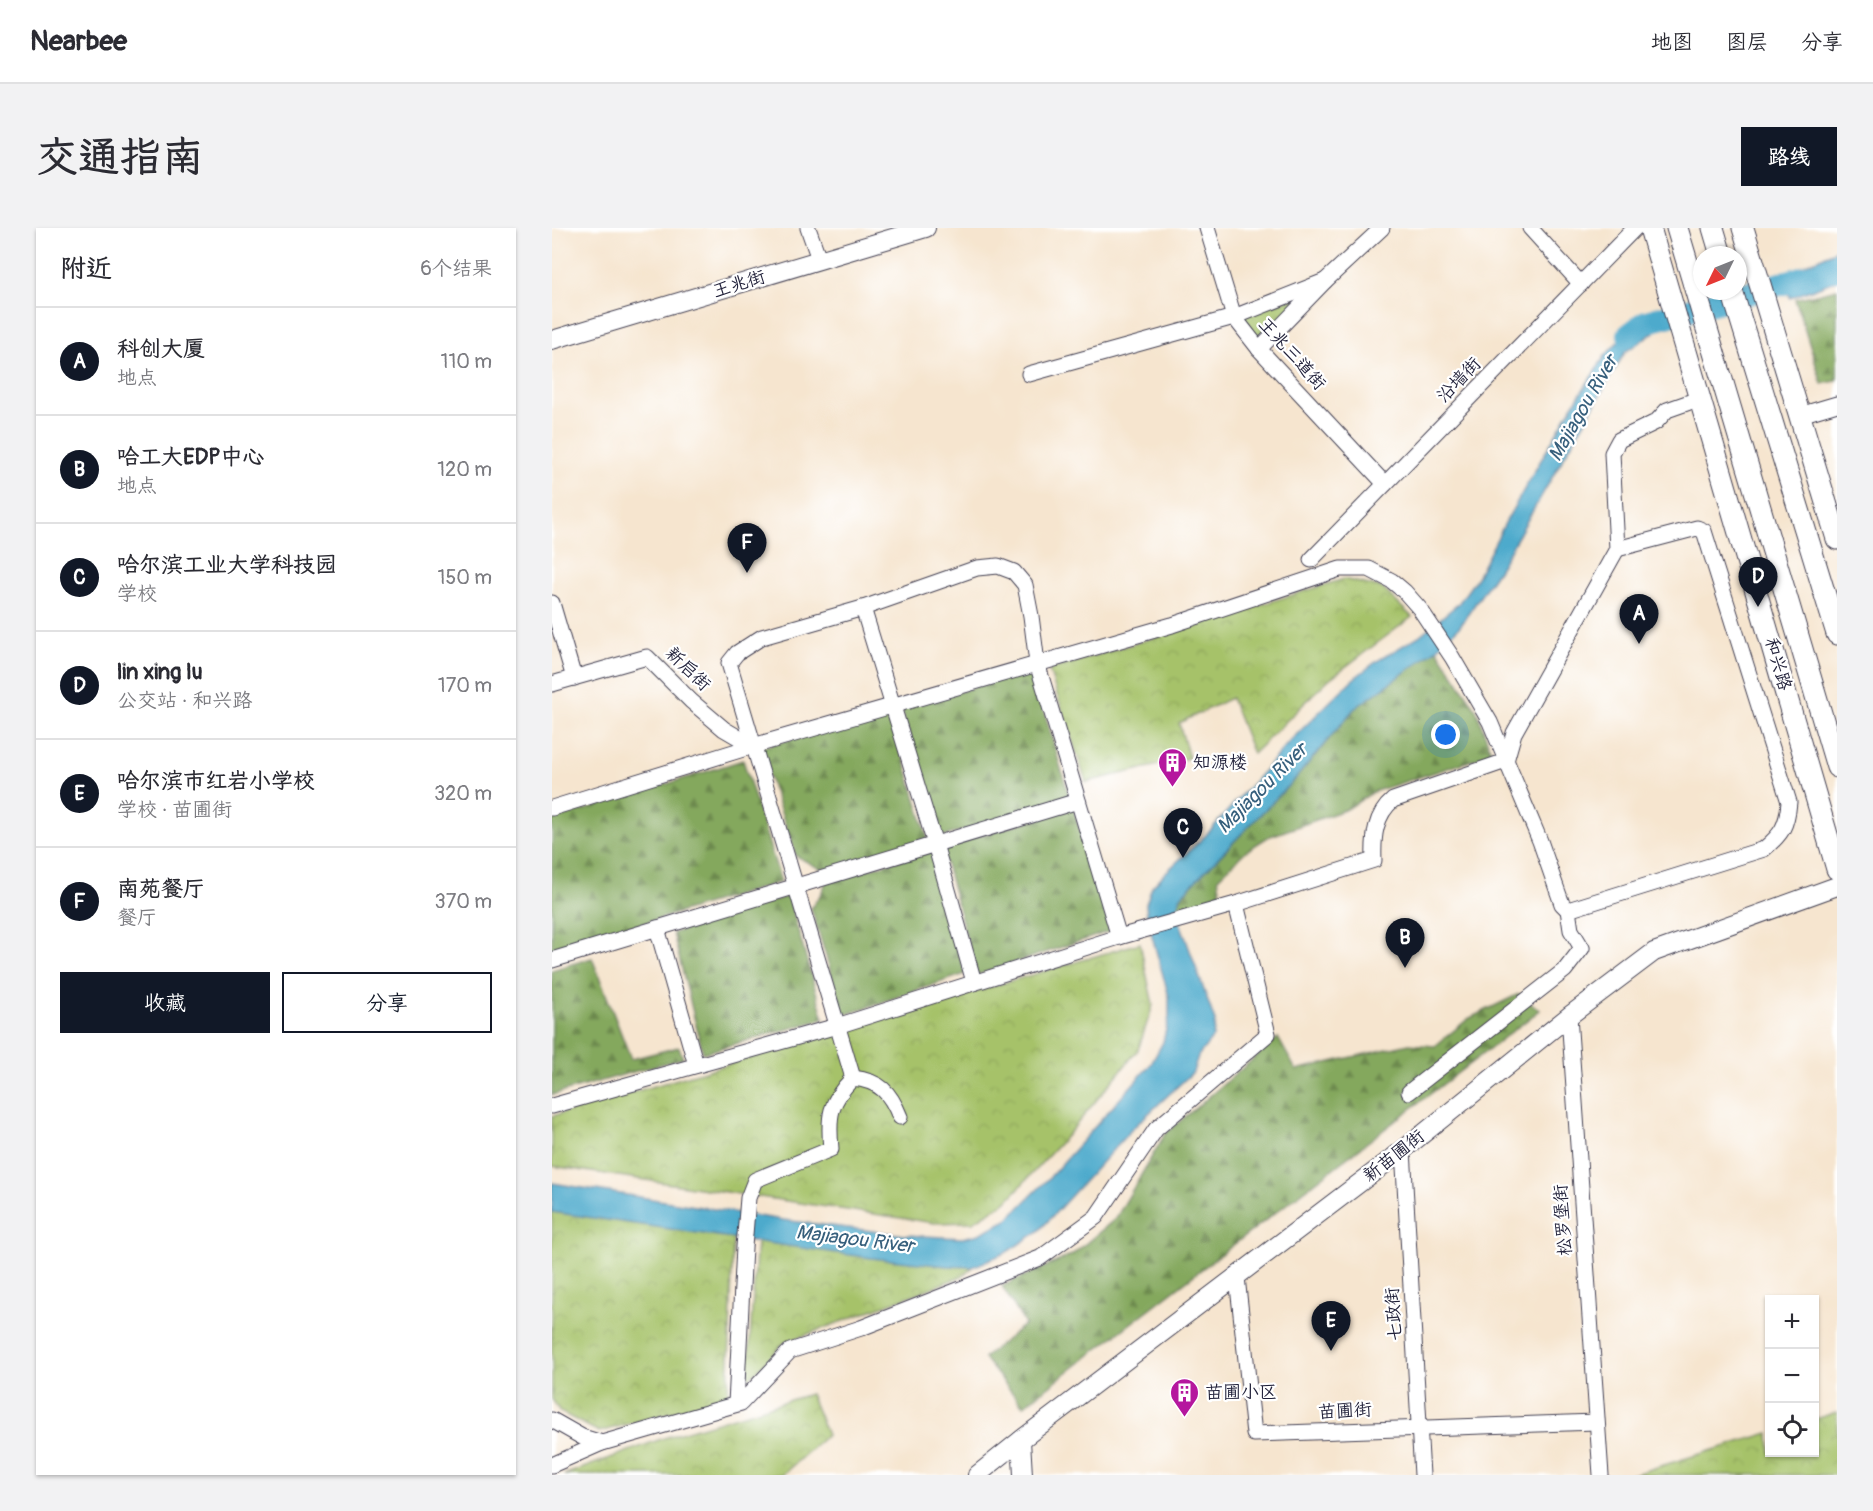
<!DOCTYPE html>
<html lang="zh">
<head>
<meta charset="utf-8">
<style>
	body { margin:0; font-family:Pangolin,"LXGW WenKai TC",sans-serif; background:#f2f2f3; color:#2b2b33 }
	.controls { position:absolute; right:18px; bottom:18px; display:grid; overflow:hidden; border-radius:0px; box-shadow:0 2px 4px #0004 }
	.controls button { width:54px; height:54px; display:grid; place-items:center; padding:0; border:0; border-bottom:2px solid #e1e1e2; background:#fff; color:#2b2b33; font:30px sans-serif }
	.compass { position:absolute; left:1141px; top:18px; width:54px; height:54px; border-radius:50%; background:#fff; box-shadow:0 2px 4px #0004; rotate:227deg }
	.you { position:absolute; left:894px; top:507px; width:21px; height:21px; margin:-15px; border:4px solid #fff; border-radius:50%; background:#1a73e8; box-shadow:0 0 0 9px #1a73e833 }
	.badge { display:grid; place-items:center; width:39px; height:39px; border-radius:50%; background:#111827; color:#fff; font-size:20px; font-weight:700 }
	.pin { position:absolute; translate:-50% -50px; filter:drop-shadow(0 2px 3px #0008) }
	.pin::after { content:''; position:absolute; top:32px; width:21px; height:18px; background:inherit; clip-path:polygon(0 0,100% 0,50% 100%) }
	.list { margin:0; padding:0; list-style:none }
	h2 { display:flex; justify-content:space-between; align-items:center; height:78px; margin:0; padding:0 24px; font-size:26px }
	h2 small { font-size:20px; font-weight:400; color:#7c7c81 }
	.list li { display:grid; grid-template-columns:39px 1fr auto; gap:18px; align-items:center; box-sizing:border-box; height:108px; padding:0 24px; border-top:2px solid #e1e1e2 }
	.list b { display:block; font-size:22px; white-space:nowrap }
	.list p { margin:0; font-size:20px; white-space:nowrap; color:#7c7c81 }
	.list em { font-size:20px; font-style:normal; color:#7c7c81 }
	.actions { display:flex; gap:12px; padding:18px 24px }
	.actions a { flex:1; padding:14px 0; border:2px solid #111827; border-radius:0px; text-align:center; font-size:21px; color:#111827 }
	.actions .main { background:#111827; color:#fff }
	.icon { flex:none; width:33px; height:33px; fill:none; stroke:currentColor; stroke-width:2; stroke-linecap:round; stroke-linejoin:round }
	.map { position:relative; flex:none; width:1285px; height:1247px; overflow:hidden; border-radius:0px }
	header { display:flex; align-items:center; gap:36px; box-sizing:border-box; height:84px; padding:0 30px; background:#fff; border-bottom:2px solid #e1e1e2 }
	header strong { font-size:28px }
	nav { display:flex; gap:33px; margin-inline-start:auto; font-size:21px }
	.intro { display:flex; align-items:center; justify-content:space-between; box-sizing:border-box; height:144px; padding:0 36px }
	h1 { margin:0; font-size:42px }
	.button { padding:15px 27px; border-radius:0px; background:#111827; color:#fff; font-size:21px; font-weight:700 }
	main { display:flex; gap:36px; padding:0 36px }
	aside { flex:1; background:#fff; border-radius:0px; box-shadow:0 2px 4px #0004 }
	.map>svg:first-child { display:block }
</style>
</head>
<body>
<header>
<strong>Nearbee</strong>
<nav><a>地图</a><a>图层</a><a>分享</a></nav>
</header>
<div class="intro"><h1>交通指南</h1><a class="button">路线</a></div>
<main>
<aside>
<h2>附近<small>6个结果</small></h2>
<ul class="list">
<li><span class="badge">A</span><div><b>科创大厦</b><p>地点</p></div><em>110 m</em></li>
<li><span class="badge">B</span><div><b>哈工大EDP中心</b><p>地点</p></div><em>120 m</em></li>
<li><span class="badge">C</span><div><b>哈尔滨工业大学科技园</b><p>学校</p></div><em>150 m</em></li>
<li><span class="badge">D</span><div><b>lin xing lu</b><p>公交站 · 和兴路</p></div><em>170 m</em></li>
<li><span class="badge">E</span><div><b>哈尔滨市红岩小学校</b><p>学校 · 苗圃街</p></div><em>320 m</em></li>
<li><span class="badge">F</span><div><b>南苑餐厅</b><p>餐厅</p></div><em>370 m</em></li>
</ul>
<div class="actions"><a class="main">收藏</a><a>分享</a></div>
</aside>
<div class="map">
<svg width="1285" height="1247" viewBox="0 0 1285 1247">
	<defs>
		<pattern id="forest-firs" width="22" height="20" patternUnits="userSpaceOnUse" patternTransform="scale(1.5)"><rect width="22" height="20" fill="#84a85d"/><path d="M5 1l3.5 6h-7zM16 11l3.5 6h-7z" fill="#6c884e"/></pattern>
		<pattern id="park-crowns" width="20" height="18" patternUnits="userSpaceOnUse" patternTransform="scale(1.5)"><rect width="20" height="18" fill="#a6c269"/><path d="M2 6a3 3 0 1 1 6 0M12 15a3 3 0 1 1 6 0" fill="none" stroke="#8fa65c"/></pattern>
	</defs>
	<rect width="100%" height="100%" fill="#fff"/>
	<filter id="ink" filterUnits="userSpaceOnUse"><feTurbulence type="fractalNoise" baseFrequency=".0167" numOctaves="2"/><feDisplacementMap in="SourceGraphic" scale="12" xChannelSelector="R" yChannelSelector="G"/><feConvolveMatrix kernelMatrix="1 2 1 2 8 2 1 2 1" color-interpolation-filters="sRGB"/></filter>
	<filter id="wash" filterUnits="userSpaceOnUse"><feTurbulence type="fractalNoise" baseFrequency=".008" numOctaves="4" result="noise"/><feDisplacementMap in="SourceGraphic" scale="24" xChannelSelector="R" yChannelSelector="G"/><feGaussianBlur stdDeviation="1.35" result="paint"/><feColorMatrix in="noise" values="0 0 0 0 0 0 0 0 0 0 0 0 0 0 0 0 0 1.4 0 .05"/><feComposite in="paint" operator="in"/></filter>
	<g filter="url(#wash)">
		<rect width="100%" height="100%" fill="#f6e5cf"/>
		<g fill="url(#forest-firs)" stroke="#53654c" stroke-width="1.5">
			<path d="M1285 61V153L1270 156 1243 71Z"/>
			<path d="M885 421 924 481 940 526 821 564 795 581 716 609 694 623 666 650 669 667 626 688 624 683 629 668 743 551 802 481Z"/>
			<path d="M480 442 518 571 386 610 349 481Z"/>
			<path d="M338 484 376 611 272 643 244 628 207 520Z"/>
			<path d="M191 532 229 654 0 723V592Z"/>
			<path d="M521 580 559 703 425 747 389 619Z"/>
			<path d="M380 622 413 746 292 787 259 680 269 666 274 654Z"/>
			<path d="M236 668 272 791 151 825 121 705Z"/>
			<path d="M40 730 79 831 127 819 131 830 0 867V742Z"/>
			<path d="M967 766 988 782 471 1178 432 1130 473 1096 450 1058 520 1027 564 990 613 906 726 810 744 842 857 816 883 818 916 791Z"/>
		</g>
		<g fill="url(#park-crowns)" stroke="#647252" stroke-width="1.5">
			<path d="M756 65 707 116 682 89Z"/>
			<path d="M792 351 830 360 860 389 776 452 701 526 679 470 627 495 637 530 534 554 497 442Z"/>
			<path d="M588 715 601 777 586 822 519 903 455 973 421 994 382 995 0 938V888Z"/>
			<path d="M0 983 181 1010 176 1169 47 1204 8 1184 0 1171Z"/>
			<path d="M205 1013 395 1038 421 1039 411 1048 232 1115 195 1153Z"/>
			<path d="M258 1166 275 1207 230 1247H12L112 1210Z"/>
			<path d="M1285 1184V1247H1079L1217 1205 1218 1224H1262L1263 1191Z"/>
		</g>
		<g fill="#4eaacc" stroke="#386684" stroke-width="1.5">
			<path d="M1285 22V52L1238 70 1231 47Z"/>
			<path d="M1102 85 1107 101 1073 124 947 341 908 398 885 421 802 481 743 551 629 668 624 683 663 793 661 809 646 828 641 844 580 901 487 1003 455 1024 421 1039 395 1038 319 1030 0 984V955L231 992 353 1007 410 1010 427 1006 455 992 498 949 599 836 611 814 617 789V769L595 690 594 676 600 659 613 645 654 607 739 512 800 452 825 433 867 408 906 376 924 351 954 293 1016 185 1053 128 1073 106Z"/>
		</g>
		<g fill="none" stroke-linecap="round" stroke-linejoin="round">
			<path stroke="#4eaacc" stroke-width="24" d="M1077 107 1094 94 1285 40"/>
		</g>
	</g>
	<g filter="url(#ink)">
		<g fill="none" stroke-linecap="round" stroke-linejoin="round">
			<defs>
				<g id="minor">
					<path d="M256 0 267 31"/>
					<path d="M655 0 682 89 707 121 833 256"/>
					<path d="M978 0 1029 56"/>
					<path d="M707 121 773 53 830 0"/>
					<path d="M477 146 682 89 773 53"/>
					<path d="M1248 187 1285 176"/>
					<path d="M759 332 1083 0"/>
					<path d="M0 375 22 450"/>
					<path d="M311 380 383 616 422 754"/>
					<path d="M0 456 95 429 139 473 172 501 201 518"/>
					<path d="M0 580 201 518 620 397 788 341H817L840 353 853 364 868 381 900 429 938 494 988 613 1010 676 1016 682 1212 621C1230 606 1235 598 1237 574L1152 303 1145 300 1065 321"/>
					<path d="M105 700 144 837"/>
					<path d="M0 732 526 573"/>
					<path d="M1017 788 1049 1247"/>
					<path d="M301 850 177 435 185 425 210 409 311 380 425 340 446 338 462 344 473 357 479 388 485 435 567 709"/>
					<path d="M857 864 1013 742 1030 720 1019 702 1016 682"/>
					<path d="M0 878 285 798 567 709 684 676 822 632C821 609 823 587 841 572L954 533 962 505 1065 321 1060 225 1067 212 1104 194 1115 182 1149 170"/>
					<path d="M851 922 870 1247"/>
					<path d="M685 1049 702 1206 1044 1194"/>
					<path d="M184 1176 192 1019 196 970 203 952 279 921C276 889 277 874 301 850 328 853 338 864 348 889"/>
					<path d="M0 1192 30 1209 50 1215"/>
					<path d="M0 1237 50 1215 189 1175 238 1123 309 1100 488 1030 544 989 604 901 716 806 684 676"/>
				</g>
				<g id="major">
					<path d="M0 112 374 0"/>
					<path d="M469 1212 471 1247"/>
					<path d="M425 1247 470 1211 851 922 1017 788 1102 724 1285 658"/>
				</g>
				<g id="highway">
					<path d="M1098 0 1285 641"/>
					<path d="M1125 0 1285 539"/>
					<path d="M1161 0 1169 27"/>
					<path d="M1191 0 1285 311"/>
					<path d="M1180 63 1285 406"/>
				</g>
			</defs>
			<use href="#minor" stroke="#423f51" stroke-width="17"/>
			<use href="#major" stroke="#423f51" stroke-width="20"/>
			<use href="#highway" stroke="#423f51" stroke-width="23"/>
			<use href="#minor" stroke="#fff" stroke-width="15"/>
			<use href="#major" stroke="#fff" stroke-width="18"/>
			<use href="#highway" stroke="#fff" stroke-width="21"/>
		</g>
	</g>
	<defs>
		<symbol id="building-pin" viewBox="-11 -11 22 30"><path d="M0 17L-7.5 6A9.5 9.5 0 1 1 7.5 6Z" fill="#b5179e" stroke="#fff"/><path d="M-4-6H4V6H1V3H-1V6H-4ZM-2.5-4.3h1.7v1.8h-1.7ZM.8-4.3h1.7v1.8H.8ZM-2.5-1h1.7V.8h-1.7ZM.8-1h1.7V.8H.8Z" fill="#fff"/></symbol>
	</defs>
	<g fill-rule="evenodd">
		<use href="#building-pin" x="604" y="518" width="33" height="45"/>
		<use href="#building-pin" x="616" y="1148" width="33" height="45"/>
	</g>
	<g text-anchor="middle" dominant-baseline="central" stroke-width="4.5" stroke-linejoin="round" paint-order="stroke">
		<g font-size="18" fill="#22223b" stroke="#fff">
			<text transform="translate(187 56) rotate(-17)">王兆街</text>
			<text transform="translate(740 126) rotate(48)">王兆三道街</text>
			<text transform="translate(907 152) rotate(-46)">沿墙街</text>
			<text transform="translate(1226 436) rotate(74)">和兴路</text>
			<text transform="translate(136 441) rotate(44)">新启街</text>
			<text transform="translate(842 928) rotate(-38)">新苗圃街</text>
			<text transform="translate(1011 992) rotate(-94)">松罗堡街</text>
			<text transform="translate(842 1086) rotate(-94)">七政街</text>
			<text transform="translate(793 1183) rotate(-3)">苗圃街</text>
		</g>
		<g font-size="18" fill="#22223b" stroke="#fff" text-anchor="start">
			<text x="641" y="534">知源楼</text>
			<text x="653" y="1164">苗圃小区</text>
		</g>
		<g font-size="20" font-style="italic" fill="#365f7c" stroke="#fff">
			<text transform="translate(1031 180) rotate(-60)">Majiagou River</text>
			<text transform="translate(710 560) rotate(-45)">Majiagou River</text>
			<text transform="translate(303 1011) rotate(7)">Majiagou River</text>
		</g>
	</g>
</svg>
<div class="controls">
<button>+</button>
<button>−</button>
<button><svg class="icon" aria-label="locate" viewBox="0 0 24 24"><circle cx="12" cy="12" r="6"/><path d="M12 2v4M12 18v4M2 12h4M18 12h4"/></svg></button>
</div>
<svg class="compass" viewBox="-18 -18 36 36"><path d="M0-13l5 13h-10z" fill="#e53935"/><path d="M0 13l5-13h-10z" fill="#7c7c81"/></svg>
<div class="you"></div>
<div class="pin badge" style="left:1087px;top:416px">A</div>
<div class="pin badge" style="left:853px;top:740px">B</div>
<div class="pin badge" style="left:631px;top:630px">C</div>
<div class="pin badge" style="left:1206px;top:379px">D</div>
<div class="pin badge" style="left:779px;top:1123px">E</div>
<div class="pin badge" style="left:195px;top:345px">F</div>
</div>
</main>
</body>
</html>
